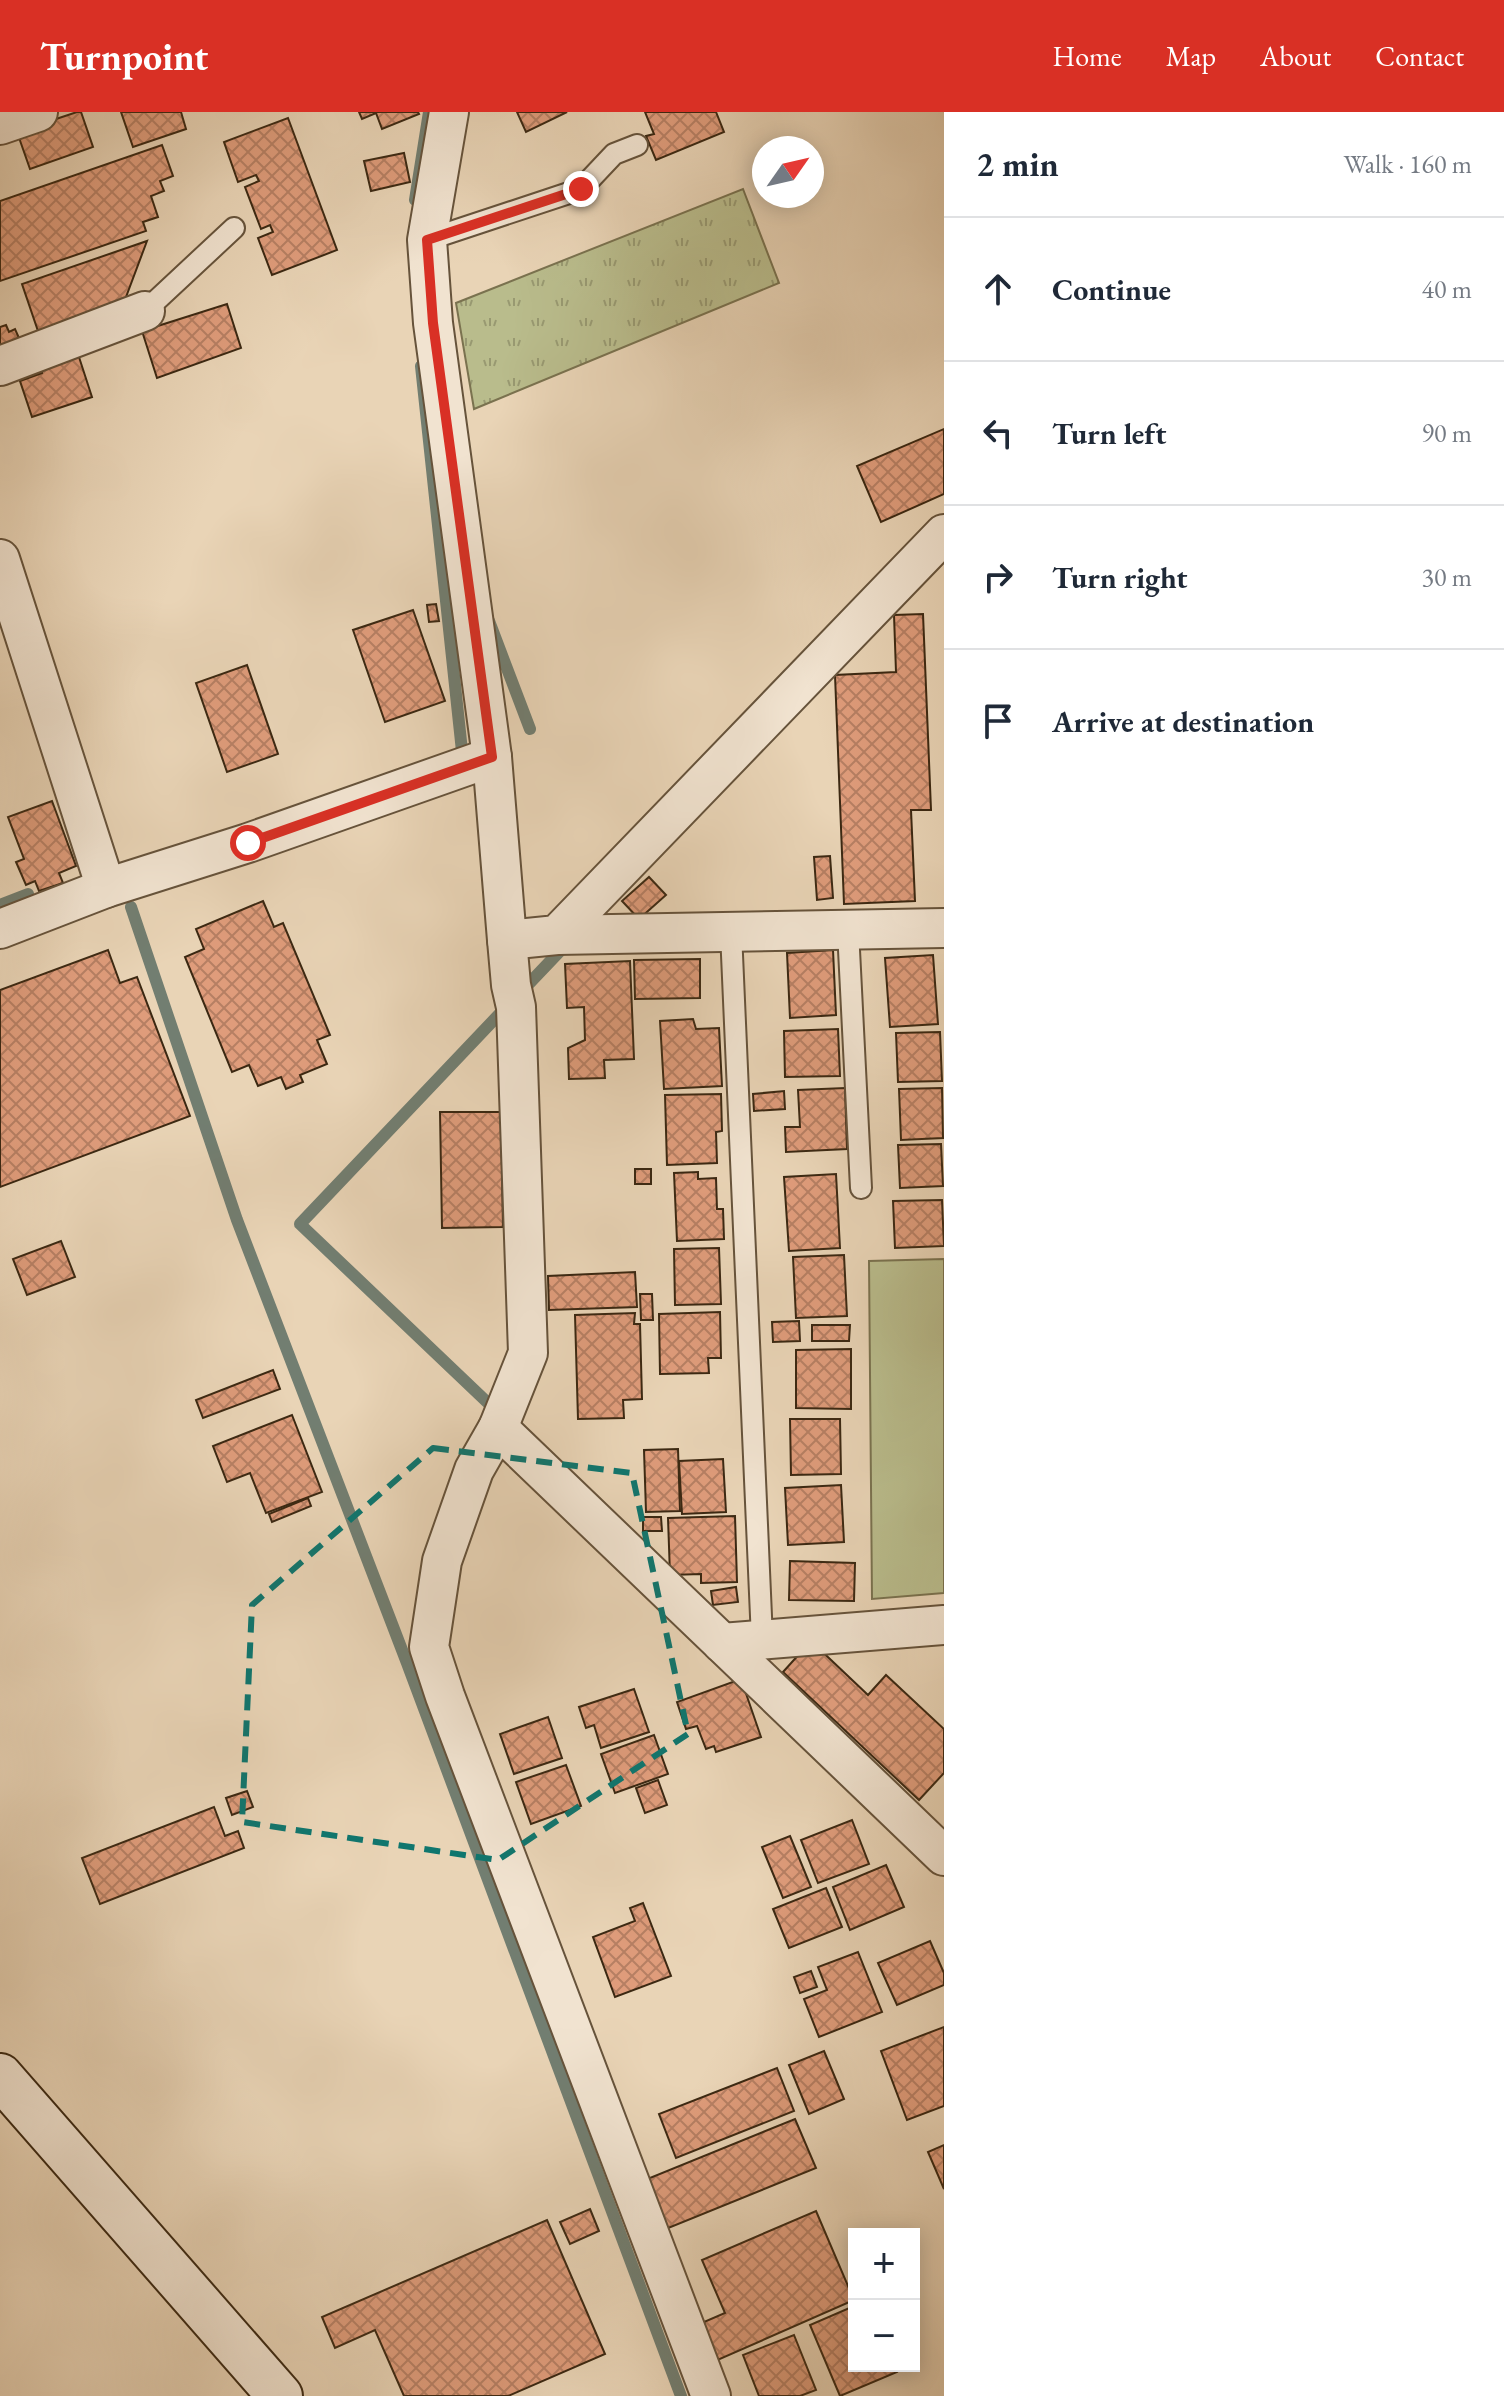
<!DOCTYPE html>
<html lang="en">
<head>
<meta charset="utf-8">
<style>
	body { margin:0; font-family:"EB Garamond",serif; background:#f6f6f7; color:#1f2937 }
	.controls { position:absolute; right:24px; bottom:24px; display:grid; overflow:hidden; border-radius:0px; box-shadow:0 4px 20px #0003 }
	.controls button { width:72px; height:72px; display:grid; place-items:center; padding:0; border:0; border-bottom:2px solid #e0e1e3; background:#fff; color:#1f2937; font:40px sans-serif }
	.compass { position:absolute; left:752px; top:24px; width:72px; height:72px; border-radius:50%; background:#fff; box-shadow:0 4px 20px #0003; rotate:56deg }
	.stop { position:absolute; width:24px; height:24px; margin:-18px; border:6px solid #d93025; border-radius:50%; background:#fff }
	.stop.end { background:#d93025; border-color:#fff; box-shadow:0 2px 8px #0008 }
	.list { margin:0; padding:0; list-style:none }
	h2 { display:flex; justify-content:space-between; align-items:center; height:104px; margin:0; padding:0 32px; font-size:34px }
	h2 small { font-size:26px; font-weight:400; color:#747a83 }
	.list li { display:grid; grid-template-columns:52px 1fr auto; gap:24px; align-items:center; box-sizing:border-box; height:144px; padding:0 32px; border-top:2px solid #e0e1e3 }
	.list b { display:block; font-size:30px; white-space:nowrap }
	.list em { font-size:26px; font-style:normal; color:#747a83 }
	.icon { flex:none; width:44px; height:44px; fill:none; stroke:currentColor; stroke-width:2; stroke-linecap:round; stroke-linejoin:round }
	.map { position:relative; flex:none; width:944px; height:2284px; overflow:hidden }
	header { display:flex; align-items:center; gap:48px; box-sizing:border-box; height:112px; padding:0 40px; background:#d93025; color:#fff }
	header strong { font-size:38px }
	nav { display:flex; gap:44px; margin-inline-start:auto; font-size:28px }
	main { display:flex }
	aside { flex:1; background:#fff }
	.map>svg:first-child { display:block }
</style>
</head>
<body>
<header>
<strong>Turnpoint</strong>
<nav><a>Home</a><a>Map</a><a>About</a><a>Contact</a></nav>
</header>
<main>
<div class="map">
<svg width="944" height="2284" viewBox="0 0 944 2284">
	<defs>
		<pattern id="grass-tufts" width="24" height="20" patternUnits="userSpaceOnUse" patternTransform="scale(2)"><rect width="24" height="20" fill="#b9bc8c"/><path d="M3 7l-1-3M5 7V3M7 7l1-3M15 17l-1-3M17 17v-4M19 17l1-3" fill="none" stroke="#989971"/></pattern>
		<pattern id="building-cross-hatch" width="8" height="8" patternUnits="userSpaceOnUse" patternTransform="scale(2)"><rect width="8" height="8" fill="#df9c7b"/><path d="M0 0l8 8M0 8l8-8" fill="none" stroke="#b67f63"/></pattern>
	</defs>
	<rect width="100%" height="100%" fill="#e9d4b6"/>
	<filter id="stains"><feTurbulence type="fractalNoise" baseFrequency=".0025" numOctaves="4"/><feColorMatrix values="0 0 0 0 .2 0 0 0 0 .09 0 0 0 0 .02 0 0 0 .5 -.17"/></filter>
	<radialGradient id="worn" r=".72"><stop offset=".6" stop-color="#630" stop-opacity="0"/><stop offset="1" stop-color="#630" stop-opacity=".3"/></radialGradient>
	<path fill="url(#grass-tufts)" stroke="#7a724f" stroke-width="2" d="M743 77 779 171 474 297 456 191Z"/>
	<path fill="#b9bc8c" stroke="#7a724f" stroke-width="2" d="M944 1147V1481L872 1487 869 1149Z"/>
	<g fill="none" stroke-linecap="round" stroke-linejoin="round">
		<g stroke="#727e71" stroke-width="12">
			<path d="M415 88 429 0"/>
			<path d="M421 254 462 639"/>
			<path d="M489 509 530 617"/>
			<path d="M0 793 28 782"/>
			<path d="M131 795 237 1108 407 1551 681 2284"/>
			<path d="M521 880 560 839"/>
			<path d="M488 1291 300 1112 508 893"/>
		</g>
	</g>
	<g fill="url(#building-cross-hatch)" stroke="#3b2812" stroke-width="2">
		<path d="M77 0H81L93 35 30 57 17 20Z"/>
		<path d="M121 0H181L186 17 133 35Z"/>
		<path d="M359 0H418L419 2 382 17 376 1 362 7Z"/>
		<path d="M517 0H567L526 20Z"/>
		<path d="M645 0H716L724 20 656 48 646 24 654 22Z"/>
		<path d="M288 6 337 138 272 163 258 126 273 120 270 113 261 117 245 75 259 69 256 63 238 70 224 30Z"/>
		<path d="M162 33 173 64 160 69 164 79 151 84 158 105 143 110 146 119 0 169V89Z"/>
		<path d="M404 41 410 70 371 79 364 49Z"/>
		<path d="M147 129 123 193 39 222 22 172Z"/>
		<path d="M227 192 241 236 157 266 142 219Z"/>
		<path d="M6 213 9 220 15 217 19 226 0 234V215Z"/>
		<path d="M78 242 92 285 32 305 20 269 42 261V254Z"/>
		<path d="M944 317V382L881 410 857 354Z"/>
		<path d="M436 492 439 509 429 510 427 493Z"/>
		<path d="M413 498 445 589 385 610 353 518Z"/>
		<path d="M923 502 931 698H911L915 789 844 792 835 563 896 560 894 503Z"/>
		<path d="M247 553 278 642 227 660 196 571Z"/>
		<path d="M52 689 76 754 59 761 63 771 39 779 35 769 26 773 16 750 24 747 8 705Z"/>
		<path d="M830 744 833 786 817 788 814 745Z"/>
		<path d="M649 765 666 783 639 807 622 789Z"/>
		<path d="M263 789 274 815 283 811 330 923 317 928 327 952 300 963 303 970 286 977 281 965 258 974 249 953 232 960 185 845 204 837 196 817Z"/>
		<path d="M108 838 120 871 137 865 190 1004 0 1075V878Z"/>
		<path d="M833 838 836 903 790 906 787 841Z"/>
		<path d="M933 843 938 912 890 915 885 846Z"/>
		<path d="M700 847V886L635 887 634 848Z"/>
		<path d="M630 849 634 947 604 948 605 966 569 967 568 936 585 928 584 895 567 896 565 852Z"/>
		<path d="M693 907 696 917 719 916 722 974 664 977 660 909Z"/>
		<path d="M838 917 840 964 785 965 784 919Z"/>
		<path d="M940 920 942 969 898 970 896 921Z"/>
		<path d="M845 976 847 1037 786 1040 785 1015H800L798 978Z"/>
		<path d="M942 976 943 1026 901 1028 899 977Z"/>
		<path d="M784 979 785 997 754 999 753 982Z"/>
		<path d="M721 982 722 1019 716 1020 717 1051 667 1053 665 983Z"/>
		<path d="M440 1000H501L503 1115 442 1116Z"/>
		<path d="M941 1032 943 1074 900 1076 898 1033Z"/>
		<rect x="635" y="1057" width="16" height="15"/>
		<path d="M698 1060V1067L716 1066 717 1097H723L724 1127 677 1129 674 1061Z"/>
		<path d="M836 1062 840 1136 789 1139 784 1065Z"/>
		<path d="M942 1088 944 1134 895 1136 893 1089Z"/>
		<path d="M61 1129 75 1165 27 1183 13 1147Z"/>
		<path d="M719 1136 721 1192 675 1193 674 1137Z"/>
		<path d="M844 1143 847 1204 796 1206 793 1145Z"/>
		<path d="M635 1160 637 1195 549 1198 548 1164Z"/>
		<path d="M640 1182H652L653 1208H641Z"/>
		<path d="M720 1200 721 1246H708L709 1261 660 1262 659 1202Z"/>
		<path d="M635 1201 634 1212H640L642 1287 623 1288 624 1306 578 1307 575 1203Z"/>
		<path d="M799 1209 800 1229 773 1230 772 1210Z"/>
		<path d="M812 1213H850L849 1229H812Z"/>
		<path d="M851 1237V1297L796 1296V1238Z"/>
		<path d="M273 1258 280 1277 203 1306 196 1288Z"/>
		<path d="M292 1303 322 1380 266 1401 250 1361 227 1370 213 1334Z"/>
		<path d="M790 1307H840L841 1362 791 1363Z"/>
		<path d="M678 1337 680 1399 646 1400 644 1338Z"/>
		<path d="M723 1347 726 1400 682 1402 679 1349Z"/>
		<path d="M841 1373 844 1430 788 1433 785 1376Z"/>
		<path d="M308 1386 311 1394 272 1410 269 1402Z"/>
		<path d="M735 1404 737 1470 701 1471V1462L670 1463 668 1406Z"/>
		<path d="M643 1405H661L662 1419H643Z"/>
		<path d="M790 1449 855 1451 854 1489 789 1488Z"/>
		<path d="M736 1475 738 1490 713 1493 711 1479Z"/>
		<path d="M811 1529 868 1583 886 1563 944 1617V1661L919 1688 783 1560Z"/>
		<path d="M741 1567 761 1625 716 1640 714 1634 706 1637 697 1614 686 1617 677 1590Z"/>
		<path d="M634 1577 649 1620 601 1636 594 1613 586 1616 579 1595Z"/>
		<path d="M548 1605 562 1646 514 1662 500 1622Z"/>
		<path d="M654 1623 668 1662 615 1681 601 1642Z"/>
		<path d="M566 1653 581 1694 531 1712 516 1670Z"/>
		<path d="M658 1668 667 1693 645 1701 636 1676Z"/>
		<path d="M247 1679 253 1695 232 1703 226 1686Z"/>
		<path d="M214 1695 225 1724 238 1719 244 1736 100 1792 82 1746Z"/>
		<path d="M852 1708 869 1752 818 1771 801 1728Z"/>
		<path d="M790 1724 811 1775 783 1786 762 1735Z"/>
		<path d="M886 1753 904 1795 850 1818 833 1775Z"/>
		<path d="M826 1776 842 1815 789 1836 773 1797Z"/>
		<path d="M643 1791 671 1864 615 1885 593 1825 635 1809 630 1796Z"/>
		<path d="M930 1829 944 1861V1873L897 1893 878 1851Z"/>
		<path d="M858 1840 882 1900 819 1925 804 1887 827 1878 818 1855Z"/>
		<path d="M811 1859 817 1875 800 1881 794 1865Z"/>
		<path d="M944 1915V1994L907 2008 881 1939Z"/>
		<path d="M824 1939 844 1987 809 2002 789 1953Z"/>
		<path d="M777 1956 794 1999 676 2046 659 2002Z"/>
		<path d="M795 2007 816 2056 656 2121 635 2072Z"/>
		<path d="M944 2033V2077L928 2040Z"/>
		<path d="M590 2097 599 2119 570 2132 560 2110Z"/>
		<path d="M816 2099 854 2188 713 2250 697 2213 725 2201 702 2148Z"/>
		<path d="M547 2108 605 2242 508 2284H404L375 2218 335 2236 322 2205Z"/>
		<path d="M854 2194V2254H895L897 2260 840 2284 810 2213Z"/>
		<path d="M794 2223 816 2278 800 2284H759L743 2243Z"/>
	</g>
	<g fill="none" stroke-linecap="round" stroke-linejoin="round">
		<defs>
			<g id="lane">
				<path d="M427 128 581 77 614 42 637 33"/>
				<path d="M145 199 234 116"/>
				<path d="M848 818 861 1076"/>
				<path d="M731 820 762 1527"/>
			</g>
			<g id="street">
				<path d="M449 0 427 128 433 211 492 645 507 828 511 873 516 895 528 1241 498 1316 474 1358 442 1449 429 1535 445 1584 711 2284"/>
				<path d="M0 13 38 0"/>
				<path d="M0 254 145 199"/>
				<path d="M0 447 106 776"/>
				<path d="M0 817 106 776 248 731 492 645"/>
				<path d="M557 823 944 816"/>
				<path d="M507 828 557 823 944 422"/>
				<path d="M498 1316 944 1744"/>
				<path d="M722 1531 944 1513"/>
			</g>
			<path id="secondary" d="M0 1964 280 2284"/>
		</defs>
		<use href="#lane" stroke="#66533b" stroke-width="24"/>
		<use href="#street" stroke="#66533b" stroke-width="42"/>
		<use href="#secondary" stroke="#3b2812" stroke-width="48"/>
		<use href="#lane" stroke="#f1e3d0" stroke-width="20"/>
		<use href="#street" stroke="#f1e3d0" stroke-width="38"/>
		<use href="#secondary" stroke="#f1e3d0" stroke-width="44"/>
	</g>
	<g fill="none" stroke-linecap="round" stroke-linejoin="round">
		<path stroke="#d93025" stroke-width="10" d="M248 731 492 645 433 211 427 128 581 77"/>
	</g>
	<path fill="none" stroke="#0f766e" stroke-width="6" stroke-dasharray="16 10" stroke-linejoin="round" d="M433 1336 632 1361 688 1622 498 1748 242 1710 252 1493Z"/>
	<rect width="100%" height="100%" filter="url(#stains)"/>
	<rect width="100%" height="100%" fill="url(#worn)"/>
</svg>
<div class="controls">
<button>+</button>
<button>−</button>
</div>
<svg class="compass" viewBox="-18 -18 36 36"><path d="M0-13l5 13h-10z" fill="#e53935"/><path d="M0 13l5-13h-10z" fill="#747a83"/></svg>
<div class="stop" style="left:248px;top:731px"></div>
<div class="stop end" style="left:581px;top:77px"></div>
</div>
<aside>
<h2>2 min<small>Walk · 160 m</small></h2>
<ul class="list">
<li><svg class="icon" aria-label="ahead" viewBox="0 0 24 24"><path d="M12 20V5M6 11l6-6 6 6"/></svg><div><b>Continue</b></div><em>40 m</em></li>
<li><svg class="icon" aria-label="left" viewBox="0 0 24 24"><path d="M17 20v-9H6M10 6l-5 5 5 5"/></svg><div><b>Turn left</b></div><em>90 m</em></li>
<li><svg class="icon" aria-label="right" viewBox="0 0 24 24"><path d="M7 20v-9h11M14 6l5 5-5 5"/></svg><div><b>Turn right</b></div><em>30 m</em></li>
<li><svg class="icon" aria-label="arrive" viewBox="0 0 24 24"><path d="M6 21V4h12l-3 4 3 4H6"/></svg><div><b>Arrive at destination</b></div></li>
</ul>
</aside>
</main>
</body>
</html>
